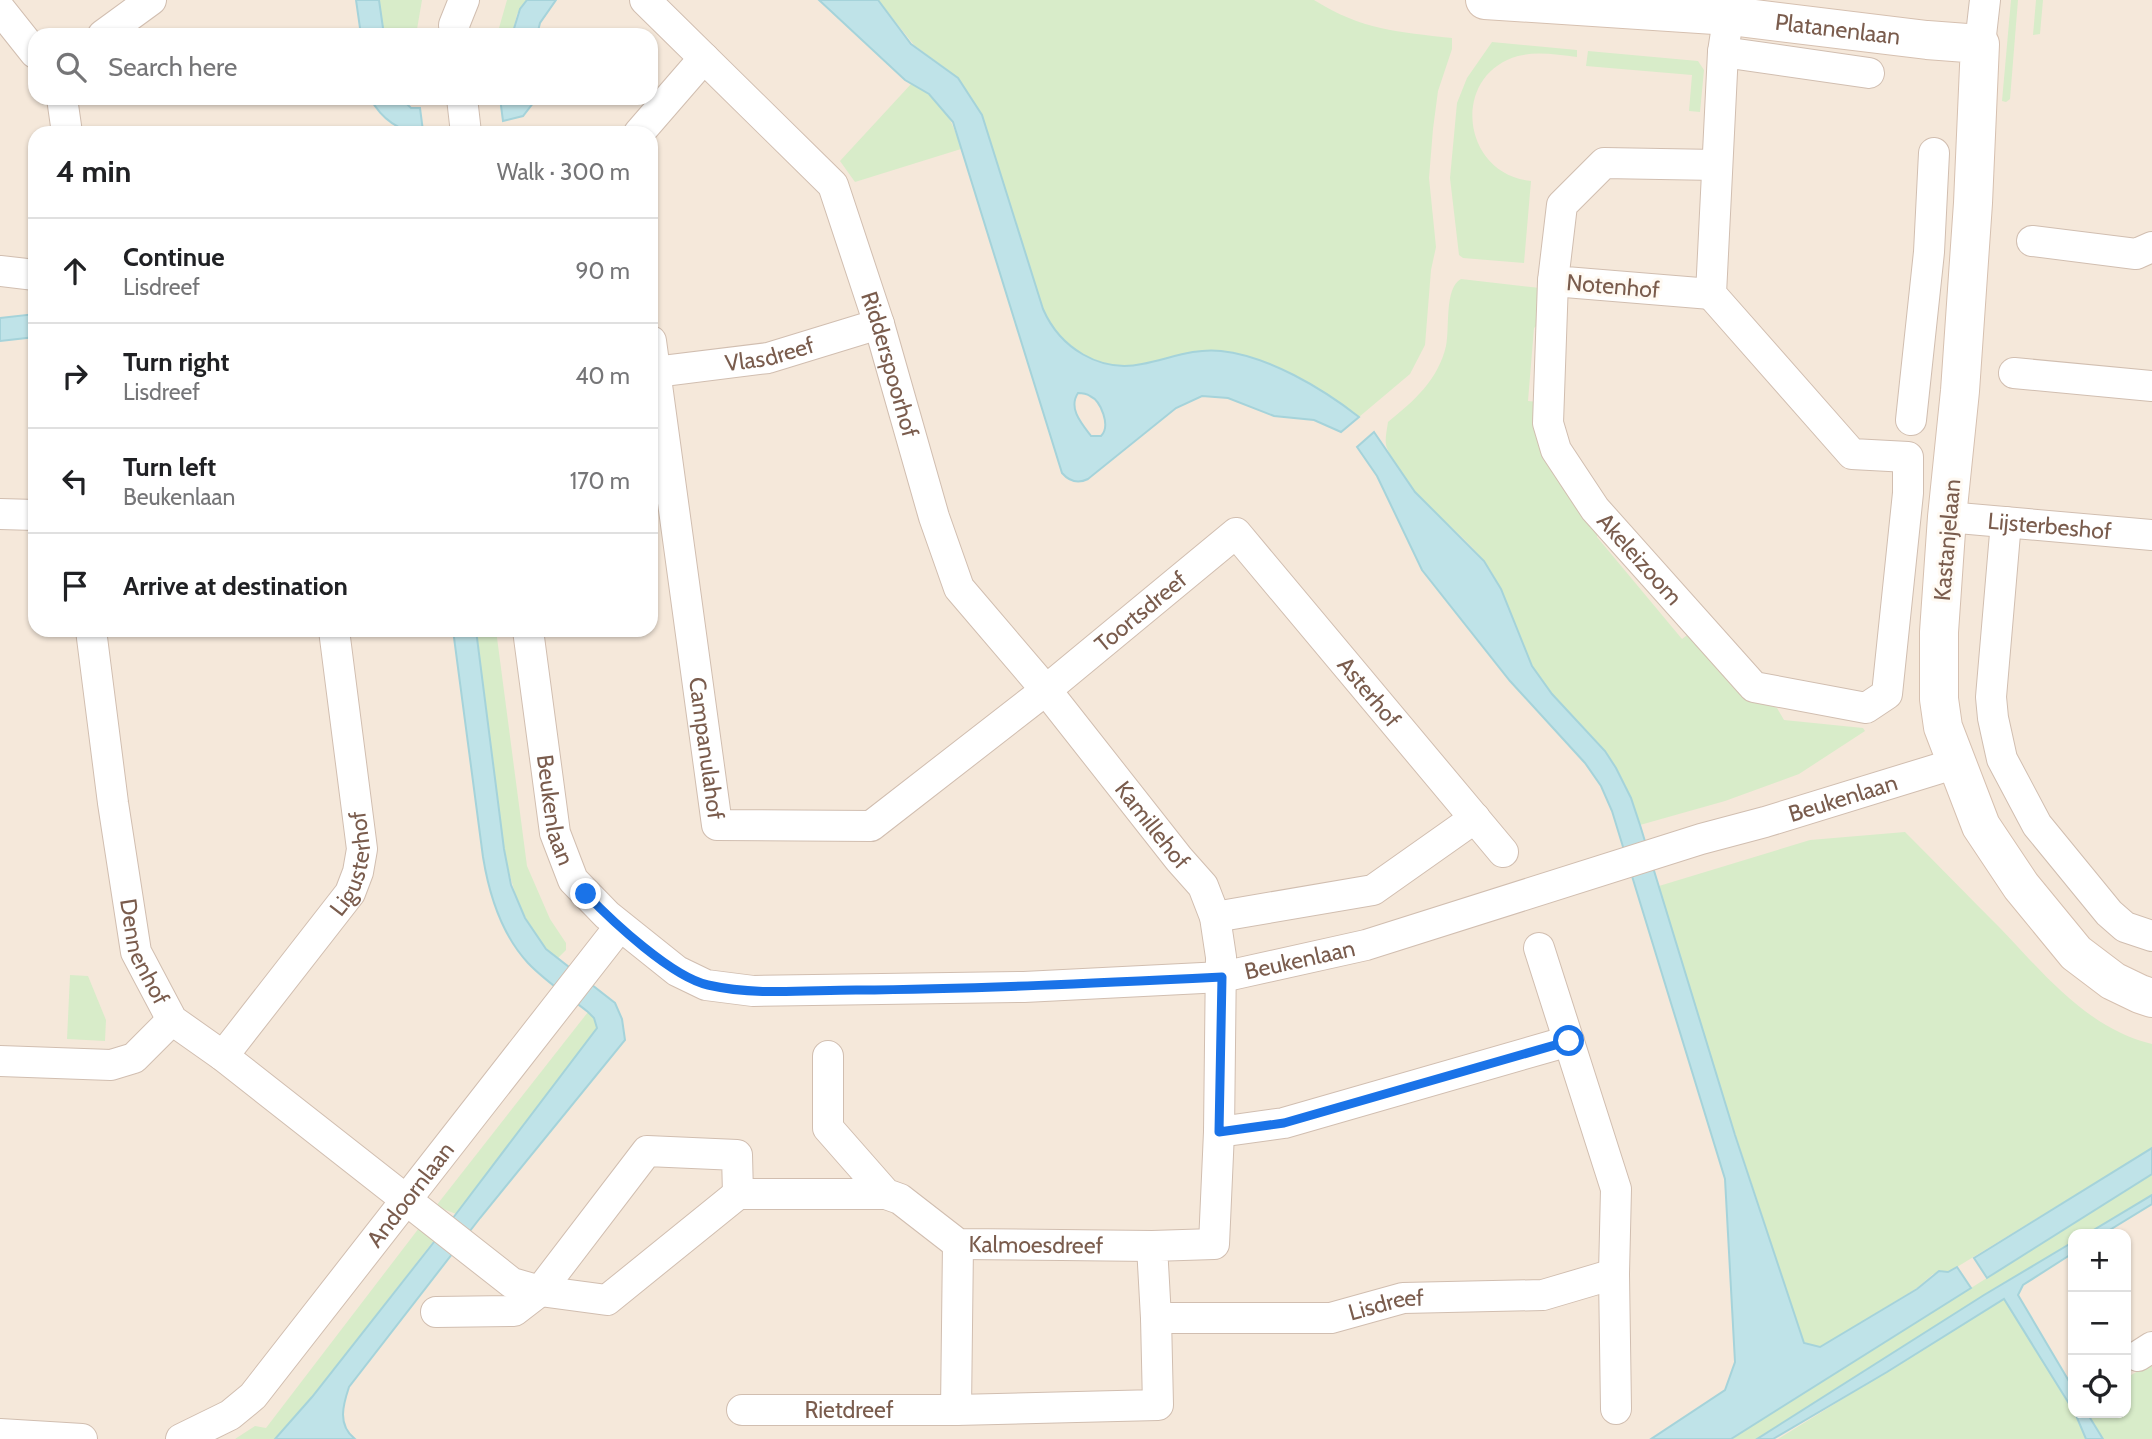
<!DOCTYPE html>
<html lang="en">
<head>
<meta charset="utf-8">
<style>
	body { margin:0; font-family:Cabin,sans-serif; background:#f2f2f2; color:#202124 }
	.controls { position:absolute; right:21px; bottom:21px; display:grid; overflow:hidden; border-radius:14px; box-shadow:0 2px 5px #0004 }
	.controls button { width:63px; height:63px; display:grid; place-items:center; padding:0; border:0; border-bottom:2px solid #e0e0e0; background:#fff; color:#202124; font:35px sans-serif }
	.stop { position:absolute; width:21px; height:21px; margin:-16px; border:5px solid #1a73e8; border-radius:50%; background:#fff }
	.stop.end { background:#1a73e8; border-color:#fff; box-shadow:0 2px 7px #0008 }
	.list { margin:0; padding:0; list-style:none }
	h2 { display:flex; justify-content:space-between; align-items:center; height:91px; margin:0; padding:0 28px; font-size:30px }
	h2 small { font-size:23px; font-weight:400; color:#757577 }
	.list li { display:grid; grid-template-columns:46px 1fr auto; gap:21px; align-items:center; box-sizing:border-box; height:105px; padding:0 28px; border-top:2px solid #e0e0e0 }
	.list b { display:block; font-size:26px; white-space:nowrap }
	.list p { margin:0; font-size:23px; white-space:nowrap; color:#757577 }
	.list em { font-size:23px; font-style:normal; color:#757577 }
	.icon { flex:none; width:38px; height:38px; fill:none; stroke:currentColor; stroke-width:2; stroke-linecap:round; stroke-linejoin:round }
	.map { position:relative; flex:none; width:2152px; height:1439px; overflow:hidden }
	.search { position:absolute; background:#fff; box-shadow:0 2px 5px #0004; left:28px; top:28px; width:630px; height:77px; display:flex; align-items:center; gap:18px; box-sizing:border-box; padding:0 24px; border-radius:21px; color:#757577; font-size:26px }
	.panel { position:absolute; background:#fff; box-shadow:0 2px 5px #0004; left:28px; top:126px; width:630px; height:511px; border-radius:21px }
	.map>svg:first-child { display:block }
</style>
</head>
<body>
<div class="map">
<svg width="2152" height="1439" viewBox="0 0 2152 1439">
	<rect width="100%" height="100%" fill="#fdf6ec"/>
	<path fill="#f5e8da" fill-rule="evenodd" d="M0 0H2152V1439H0ZM35 35H651V98H35ZM35 133H651V630H35ZM2073 1234H2126V1413H2073Z"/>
	<g fill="#d8ecc9">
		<path d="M379 0H422L416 35H384Z"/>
		<path d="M507 0H527L517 14 512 35H497Z"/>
		<path d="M878 0H1314C1362 30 1398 32 1452 38V49L1438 91 1433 129 1429 178 1436 247 1431 270 1425 345 1410 374 1359 417C1319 387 1271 356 1221 351 1192 348 1169 359 1142 364 1100 373 1060 348 1043 309L982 115 958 78 914 45Z"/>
		<path d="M2011 0H2018L2010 99 2006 102 2002 101Z"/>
		<path d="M2036 0H2043L2040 34 2033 35Z"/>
		<path d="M1492 42 1577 50V57C1558 55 1537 51 1518 56 1450 75 1461 174 1531 181L1524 263 1463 258 1459 255 1450 178 1457 103 1467 78Z"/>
		<path d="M1588 51 1698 61 1704 70 1700 112 1689 111 1692 75 1586 66Z"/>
		<path d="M912 83C943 100 951 117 961 149L855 182 840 161Z"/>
		<path d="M1461 279 1540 288 1544 319 1534 328 1528 401 1538 402 1597 522V537L1682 639 1690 633 1761 702 1777 708 1784 720 1863 728 1865 731 1799 774 1725 801 1640 825C1632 799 1623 775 1606 753 1583 723 1552 700 1533 668 1514 634 1508 592 1484 561 1454 523 1405 496 1387 448 1384 441 1387 430 1388 422 1414 401 1438 380 1446 346 1450 328 1444 288 1461 279Z"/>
		<path d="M476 630H496L527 866 550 919 566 943V950L557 959C503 909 502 832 493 764 488 719 482 675 476 630Z"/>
		<path d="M1905 832C1937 864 1968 896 2000 928 2043 973 2088 1029 2152 1044V1148L1957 1267 1948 1272 1933 1274 1917 1288 1820 1347 1804 1343 1670 935 1659 886 1810 840Z"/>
		<path d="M70 975 88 976 106 1020 105 1041 67 1039Z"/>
		<path d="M588 1012 594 1017 597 1028 593 1035 456 1214 436 1206Z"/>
		<path d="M2152 1174V1195L2087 1234H2073V1242L1984 1295 1757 1439H1731L1938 1305 1971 1288Z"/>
		<path d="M419 1228 435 1239 312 1397 275 1439H235L255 1426 266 1428Z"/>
		<path d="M2004 1299 2072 1408 2086 1439H1778Z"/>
		<path d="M2152 1363V1439H2103L2087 1413H2126V1378Z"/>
	</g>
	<g fill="#bfe3e8" stroke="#a5d3da" stroke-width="2" fill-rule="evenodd">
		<path d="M356 0H379L384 35H361Z"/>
		<path d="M527 0H556L540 23 537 35H512L520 9Z"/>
		<path d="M819 0H878L911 44 958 78 982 115 1043 309C1060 348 1100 373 1142 364 1169 359 1192 348 1221 351 1268 356 1322 388 1359 417L1341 432 1314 420 1274 416 1228 398 1202 396 1176 408 1088 479C1078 484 1069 481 1062 473L953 122 929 94 905 80ZM1078 393C1081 393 1087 394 1090 396 1101 401 1111 426 1101 436H1091C1081 423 1068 408 1078 393Z"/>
		<path d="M370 98H401L411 108H420L423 131C400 134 381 118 370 98Z"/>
		<path d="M500 98H537L523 116 503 121Z"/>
		<path d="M35 314V337L0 341V318Z"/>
		<path d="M1374 432 1415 492 1484 561 1501 589 1532 666 1552 694 1605 751 1616 768 1631 798 1640 825 1735 1135 1804 1343 1820 1347 1917 1289 1939 1271 1948 1272 1957 1267 1971 1288 1731 1439H1651L1725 1390 1735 1362 1725 1179 1612 811 1601 786 1585 763 1510 681 1422 570 1377 476 1357 447Z"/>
		<path d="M453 630H476L504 849 511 885 525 918 546 949 615 1003 622 1019 625 1040 480 1218 349 1387C343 1405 337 1425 355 1439H275L312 1397 456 1214 597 1028 594 1018 588 1012C568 996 545 981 528 963 502 935 489 894 483 857Z"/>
		<path d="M2152 1148V1174L1987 1278 1974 1258Z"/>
		<path d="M2152 1195V1204L2103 1234H2087Z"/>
		<path d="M2073 1242V1253L2023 1285 2018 1295 2073 1388V1410L2004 1299 1887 1372 1773 1439H1757L1984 1295Z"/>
		<path d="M2075 1413H2087L2103 1439H2086Z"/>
	</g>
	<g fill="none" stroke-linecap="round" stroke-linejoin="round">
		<defs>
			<g id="street">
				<path id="s1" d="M645 0 833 185 879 324 934 517 959 588 1046 690 1179 859 1203 886 1215 917 1221 957 1219 1132 1214 1244 1152 1246 1156 1318"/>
				<path d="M0 9 35 53"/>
				<path d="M103 35 151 0"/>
				<path d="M455 35 454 25 464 0"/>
				<path d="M1980 44 1985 0"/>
				<path d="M1723 52 1869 73"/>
				<path d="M62 98 67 133"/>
				<path d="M462 98 466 133"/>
				<path d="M639 133 704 58"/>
				<path d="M2032 241 2136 254 2152 247"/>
				<path d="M0 271 35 275"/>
				<path id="s2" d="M1553 281 1548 423 1556 450 1595 509 1754 687 1866 708 1887 694 1908 493V457L1852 454 1711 294 1723 52 1731 0"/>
				<path d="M1711 294 1553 281 1562 205 1604 163 1717 165"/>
				<path id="s3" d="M651 341 717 825 871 826 1046 690 1236 533 1503 852"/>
				<path id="s4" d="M655 372 768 358 879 324"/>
				<path d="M2014 373 2152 386"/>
				<path d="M1911 420 1929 252 1934 153"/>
				<path d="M0 514 35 515"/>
				<path id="s5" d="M1947 517 2152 535"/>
				<path d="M2006 522 1991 697 1993 718 2002 759 2037 825 2109 913 2125 927 2152 936"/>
				<path id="s6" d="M91 630 113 803 136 952 172 1020 223 1056 512 1283 540 1291 607 1300 738 1194H886"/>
				<path id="s7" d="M528 630 555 833 573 880 607 915 677 971 706 985 753 991 1024 987 1222 977 1366 945 1701 839 1765 822 1957 763"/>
				<path d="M1215 917 1373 890 1475 818"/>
				<path d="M1539 948 1616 1189 1614 1274 1616 1409"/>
				<path id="s8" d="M223 1056 350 893 358 872 362 849 334 630"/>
				<path id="s9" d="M828 1056V1128L886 1194 900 1199 958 1244 1152 1246"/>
				<path d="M0 1061 111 1065 134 1058 172 1020"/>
				<path d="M1219 1132 1284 1123 1569 1041"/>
				<path d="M436 1312 514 1311 540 1291 647 1151 737 1155 738 1194"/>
				<path d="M2138 1356 2152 1347"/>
				<path id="s10" d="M742 1410H956L1158 1405 1156 1318H1331L1403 1298 1543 1295 1614 1274"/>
				<path d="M956 1410 958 1244"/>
				<path d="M0 1434 82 1439"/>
				<path id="s11" d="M181 1439 230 1415 253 1396 620 926"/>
			</g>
			<g id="secondary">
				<path id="s12" d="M1485 0 1730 16 1927 40 1980 44 1973 203 1960 391 1947 517 1939 632V699L1943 727 1981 826 2021 886 2076 953 2113 981 2140 994 2152 998"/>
			</g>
		</defs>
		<use href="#street" stroke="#d1beb0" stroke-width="32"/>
		<use href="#secondary" stroke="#d6c0b0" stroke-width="40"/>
		<use href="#street" stroke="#fff" stroke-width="30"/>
		<use href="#secondary" stroke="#fff" stroke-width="38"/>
	</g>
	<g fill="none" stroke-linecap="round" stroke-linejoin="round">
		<path stroke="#1a73e8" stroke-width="9" d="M586 894C613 922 672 977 708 985 756 996 808 990 856 990 978 989 1100 983 1222 977L1219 1132 1284 1123 1569 1041"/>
	</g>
	<g text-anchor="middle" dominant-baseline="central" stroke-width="6" stroke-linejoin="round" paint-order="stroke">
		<g font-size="23" fill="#7a5c4d" stroke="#fffaf3">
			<text stroke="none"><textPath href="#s12" startOffset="354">Platanenlaan</textPath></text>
			<text transform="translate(1613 286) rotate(5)">Notenhof</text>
			<text stroke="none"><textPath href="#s4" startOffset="116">Vlasdreef</textPath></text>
			<text stroke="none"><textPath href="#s1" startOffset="452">Ridderspoorhof</textPath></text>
			<text stroke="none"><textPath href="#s5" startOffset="103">Lijsterbeshof</textPath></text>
			<text transform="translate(1947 540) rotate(-85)">Kastanjelaan</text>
			<text stroke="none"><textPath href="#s2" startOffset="308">Akeleizoom</textPath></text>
			<text stroke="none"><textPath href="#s3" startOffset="987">Toortsdreef</textPath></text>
			<text stroke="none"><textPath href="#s3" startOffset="1318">Asterhof</textPath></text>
			<text stroke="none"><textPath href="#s3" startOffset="411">Campanulahof</textPath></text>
			<text stroke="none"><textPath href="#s7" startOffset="1589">Beukenlaan</textPath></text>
			<text stroke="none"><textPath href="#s7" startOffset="182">Beukenlaan</textPath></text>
			<text stroke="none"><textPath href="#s1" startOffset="992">Kamillehof</textPath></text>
			<text stroke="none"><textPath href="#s8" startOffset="236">Ligusterhof</textPath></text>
			<text stroke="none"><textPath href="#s6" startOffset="327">Dennenhof</textPath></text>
			<text stroke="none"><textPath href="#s7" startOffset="1022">Beukenlaan</textPath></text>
			<text stroke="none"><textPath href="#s11" startOffset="340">Andoornlaan</textPath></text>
			<text stroke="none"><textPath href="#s9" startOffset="326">Kalmoesdreef</textPath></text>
			<text stroke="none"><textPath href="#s10" startOffset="735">Lisdreef</textPath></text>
			<text stroke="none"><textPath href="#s10" startOffset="107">Rietdreef</textPath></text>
		</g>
	</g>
</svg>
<div class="controls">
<button>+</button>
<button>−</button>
<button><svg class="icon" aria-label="locate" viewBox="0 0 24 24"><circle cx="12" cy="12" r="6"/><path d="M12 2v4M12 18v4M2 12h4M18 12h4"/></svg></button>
</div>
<div class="stop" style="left:1569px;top:1041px"></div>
<div class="stop end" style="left:586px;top:894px"></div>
<div class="search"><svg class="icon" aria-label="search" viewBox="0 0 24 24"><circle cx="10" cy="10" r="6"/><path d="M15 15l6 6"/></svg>Search here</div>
<section class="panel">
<h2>4 min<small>Walk · 300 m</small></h2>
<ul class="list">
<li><svg class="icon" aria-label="ahead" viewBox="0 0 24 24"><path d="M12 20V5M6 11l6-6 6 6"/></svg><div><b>Continue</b><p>Lisdreef</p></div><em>90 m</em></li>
<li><svg class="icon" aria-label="right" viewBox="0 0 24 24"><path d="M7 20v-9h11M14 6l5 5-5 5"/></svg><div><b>Turn right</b><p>Lisdreef</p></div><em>40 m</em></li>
<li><svg class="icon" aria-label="left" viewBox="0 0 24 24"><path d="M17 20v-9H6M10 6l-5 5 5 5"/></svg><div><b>Turn left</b><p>Beukenlaan</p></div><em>170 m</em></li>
<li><svg class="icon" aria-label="arrive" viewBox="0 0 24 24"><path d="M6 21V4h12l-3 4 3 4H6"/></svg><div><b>Arrive at destination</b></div></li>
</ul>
</section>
</div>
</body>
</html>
